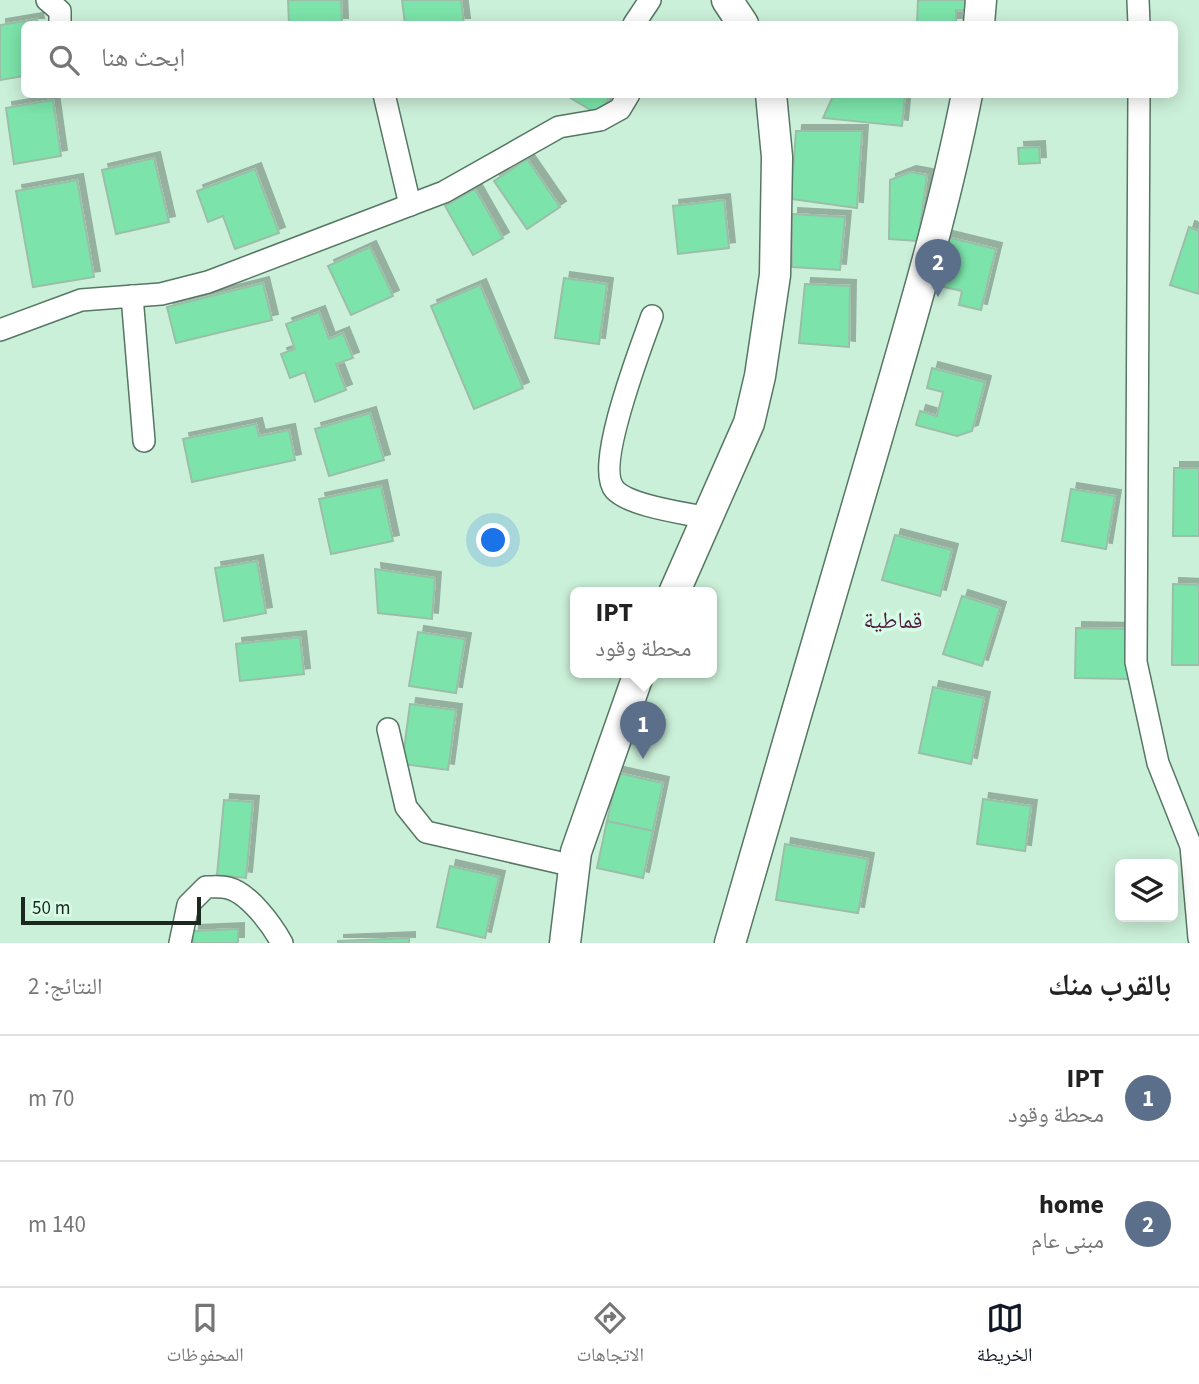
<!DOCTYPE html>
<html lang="ar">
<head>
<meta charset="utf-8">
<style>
	body { margin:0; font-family:"Source Sans 3","Noto Naskh Arabic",sans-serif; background:#f2f2f2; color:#222; direction:rtl }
	.controls { position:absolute; right:21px; bottom:21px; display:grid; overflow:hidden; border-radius:10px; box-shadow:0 4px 18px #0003 }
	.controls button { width:63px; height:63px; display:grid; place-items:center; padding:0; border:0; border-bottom:2px solid #e0e0e0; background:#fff; color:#222; font:35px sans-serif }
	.scale { position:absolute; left:21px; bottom:18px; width:180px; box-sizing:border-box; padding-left:7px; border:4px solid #1a281f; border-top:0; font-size:19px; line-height:24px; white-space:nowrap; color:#1a281f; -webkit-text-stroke:5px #d8fde6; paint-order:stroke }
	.you { position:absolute; left:494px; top:541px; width:24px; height:24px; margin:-18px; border:5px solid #fff; border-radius:50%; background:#1a73e8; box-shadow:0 0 0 10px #1a73e833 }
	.badge { display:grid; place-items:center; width:46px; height:46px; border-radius:50%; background:#111827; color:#fff; font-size:23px; font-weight:700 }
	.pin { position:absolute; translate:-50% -58px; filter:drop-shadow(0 2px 4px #0008) }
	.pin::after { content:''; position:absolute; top:37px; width:24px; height:21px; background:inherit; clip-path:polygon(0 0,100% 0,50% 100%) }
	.popup { position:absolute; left:570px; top:587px; width:147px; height:91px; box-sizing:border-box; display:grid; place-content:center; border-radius:10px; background:#fff; filter:drop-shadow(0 2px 5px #0005); font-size:23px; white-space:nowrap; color:#767676 }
	.popup b { font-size:26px; color:#222 }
	.popup::after { content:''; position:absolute; left:50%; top:100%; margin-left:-14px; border:14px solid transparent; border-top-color:#fff }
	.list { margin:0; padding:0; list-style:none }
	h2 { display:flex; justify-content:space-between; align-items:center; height:91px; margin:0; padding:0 28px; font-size:30px }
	h2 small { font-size:23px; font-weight:400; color:#767676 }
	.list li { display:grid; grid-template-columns:46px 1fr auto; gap:21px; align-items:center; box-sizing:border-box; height:126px; padding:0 28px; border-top:2px solid #e0e0e0 }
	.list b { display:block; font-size:26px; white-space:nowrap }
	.list p { margin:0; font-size:23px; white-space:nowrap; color:#767676 }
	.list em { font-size:23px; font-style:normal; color:#767676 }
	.icon { flex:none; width:38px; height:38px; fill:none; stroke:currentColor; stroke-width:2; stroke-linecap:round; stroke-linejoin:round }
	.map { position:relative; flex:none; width:1199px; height:943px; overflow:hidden; direction:ltr }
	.search { position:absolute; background:#fff; box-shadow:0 4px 18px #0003; left:21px; right:21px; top:21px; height:77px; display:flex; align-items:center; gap:18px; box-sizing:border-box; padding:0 24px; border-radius:10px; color:#767676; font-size:26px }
	.sheet { height:343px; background:#fff }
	nav { display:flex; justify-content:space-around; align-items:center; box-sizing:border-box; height:98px; border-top:2px solid #e0e0e0; background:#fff; font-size:19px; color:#767676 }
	nav a { display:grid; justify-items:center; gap:4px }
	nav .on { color:#111827 }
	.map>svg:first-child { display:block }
</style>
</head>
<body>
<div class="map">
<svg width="1199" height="943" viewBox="0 0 1199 943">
	<defs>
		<filter id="shadow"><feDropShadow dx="6" dy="-6" stdDeviation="0" flood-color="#0004"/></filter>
	</defs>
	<rect width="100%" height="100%" fill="#cbf0d9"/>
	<g fill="#7be4aa" stroke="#9bbea8" stroke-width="2" filter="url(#shadow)">
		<path d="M288 0H341L342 24H289Z"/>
		<path d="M402 0H461L464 24H405Z"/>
		<path d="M918 0H972L973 11 956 10V24H917Z"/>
		<path d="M37 19 38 24H24V76L0 80V25Z"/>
		<path d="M564 94H611L599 115Z"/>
		<path d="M834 94H905L902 126 823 118Z"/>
		<path d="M53 100 61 156 14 164 6 108Z"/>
		<path d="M796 131H862L857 208 791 199Z"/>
		<path d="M1039 147 1040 163 1019 164 1018 148Z"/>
		<path d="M154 158 169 222 116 234 102 170Z"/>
		<path d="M527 159 560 207 527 229 494 181Z"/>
		<path d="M255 169 279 233 235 249 223 216 208 222 197 191Z"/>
		<path d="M910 172 927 175 918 241 889 239 890 180Z"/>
		<path d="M77 180 94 277 33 287 16 191Z"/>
		<path d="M475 189 503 238 473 255 445 206Z"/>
		<path d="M724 200 729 248 678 254 673 206Z"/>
		<path d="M792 214 845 217 840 270 792 267Z"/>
		<path d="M1189 227 1199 231V294L1170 285Z"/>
		<path d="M947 237 996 249 981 310 959 305 962 291 935 285Z"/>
		<path d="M370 247 393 296 351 315 328 266Z"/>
		<path d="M564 278 607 284 599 344 555 338Z"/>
		<path d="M263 283 272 320 176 343 167 307Z"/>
		<path d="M805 284 850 286 849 347 799 343Z"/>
		<path d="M480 285 523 388 474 409 431 306Z"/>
		<path d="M319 312 329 339 343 333 353 358 336 364 346 390 315 402 305 372 290 378 281 354 295 349 286 324Z"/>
		<path d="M932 368 985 382 972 431 957 436 916 425 920 411 937 416 943 392 927 388Z"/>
		<path d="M370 413 384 460 329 476 315 429Z"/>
		<path d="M256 424 259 436 289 430 295 460 192 482 183 439Z"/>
		<path d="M1174 468H1199V536H1173Z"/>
		<path d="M381 486 393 541 331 554 319 499Z"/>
		<path d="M1071 489 1115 496 1106 549 1062 541Z"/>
		<path d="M895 535 952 550 940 596 882 580Z"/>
		<path d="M257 561 266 613 224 621 215 568Z"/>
		<path d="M375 569 435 578 432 619 378 613Z"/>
		<path d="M1173 584 1199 585V665H1172Z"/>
		<path d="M962 596 1000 608 982 666 943 654Z"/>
		<path d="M1076 628 1129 629 1128 679 1075 678Z"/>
		<path d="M418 632 465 639 456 693 409 686Z"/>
		<path d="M300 637 304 674 240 681 236 644Z"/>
		<path d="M933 687 984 698 971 764 919 753Z"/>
		<path d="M410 704 456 710 448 770 402 764Z"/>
		<path d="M618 773 663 783 653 831 607 821Z"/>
		<path d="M983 799 1031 806 1025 851 977 844Z"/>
		<path d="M224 800 253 802 246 878 217 875Z"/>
		<path d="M607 821 653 831 643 878 597 868Z"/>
		<path d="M785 844 868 859 858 913 776 900Z"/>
		<path d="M450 866 499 877 485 938 437 927Z"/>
		<path d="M238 929V943H193V931Z"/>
		<path d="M409 938V943H338V941Z"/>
	</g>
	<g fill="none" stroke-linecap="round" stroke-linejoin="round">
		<defs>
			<g id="minor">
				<path d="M47 0 60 11V24"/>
				<path d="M1138 0 1139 24"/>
				<path d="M634 24 650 0"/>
				<path d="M384 94 410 205"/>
				<path d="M1139 94 1136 662 1158 763 1191 846 1199 938"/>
				<path d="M132 296 144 441"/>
				<path d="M652 316C641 347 594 467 615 490 630 506 685 513 707 518"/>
				<path d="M0 330 81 300 161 294 208 282 444 192 559 127 600 120 620 109 629 94"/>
				<path d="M388 729 406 807 426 832 574 866"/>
				<path d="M180 943 188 905 206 887C213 887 221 886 228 888 249 893 272 925 282 943"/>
			</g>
			<g id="secondary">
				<path d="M727 0 743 24"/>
				<path d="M979 24 981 0"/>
				<path d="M674 593 749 423 760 376 775 275 777 157 771 94"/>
				<path d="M565 943 576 852 639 673"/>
				<path d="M730 943C778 774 828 607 877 438 910 324 944 211 967 94"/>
			</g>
		</defs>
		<use href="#minor" stroke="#567763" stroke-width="24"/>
		<use href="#secondary" stroke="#567763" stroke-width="33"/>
		<use href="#minor" stroke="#fff" stroke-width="21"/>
		<use href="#secondary" stroke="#fff" stroke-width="30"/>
	</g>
	<g text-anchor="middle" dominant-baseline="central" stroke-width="7" stroke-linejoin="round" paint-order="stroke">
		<g font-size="23" fill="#501944" stroke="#d8fde6">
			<text x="893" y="620">قماطية</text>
		</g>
	</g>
</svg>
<div class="controls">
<button><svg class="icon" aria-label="layers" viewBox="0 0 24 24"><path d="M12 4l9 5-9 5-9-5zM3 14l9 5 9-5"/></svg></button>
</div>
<div class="scale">50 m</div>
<div class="you"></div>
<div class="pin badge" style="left:643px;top:759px;background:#5c6f8a">1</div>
<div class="popup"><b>IPT</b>محطة وقود</div>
<div class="pin badge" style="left:938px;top:297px;background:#5c6f8a">2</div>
<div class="search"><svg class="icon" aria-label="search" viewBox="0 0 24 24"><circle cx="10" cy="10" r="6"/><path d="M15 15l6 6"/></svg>ابحث هنا</div>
</div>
<section class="sheet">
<h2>بالقرب منك<small>النتائج: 2</small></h2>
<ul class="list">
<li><span class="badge" style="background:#5c6f8a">1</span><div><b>IPT</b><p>محطة وقود</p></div><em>70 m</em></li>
<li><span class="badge" style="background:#5c6f8a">2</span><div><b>home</b><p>مبنى عام</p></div><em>140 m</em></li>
</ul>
</section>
<nav>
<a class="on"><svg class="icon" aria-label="map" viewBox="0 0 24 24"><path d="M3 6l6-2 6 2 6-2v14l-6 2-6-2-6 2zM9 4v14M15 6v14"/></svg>الخريطة</a>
<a><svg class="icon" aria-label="directions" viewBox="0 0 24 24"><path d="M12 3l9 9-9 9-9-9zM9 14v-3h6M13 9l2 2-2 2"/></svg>الاتجاهات</a>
<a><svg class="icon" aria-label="saved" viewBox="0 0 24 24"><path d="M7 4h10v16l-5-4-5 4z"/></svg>المحفوظات</a>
</nav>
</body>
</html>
